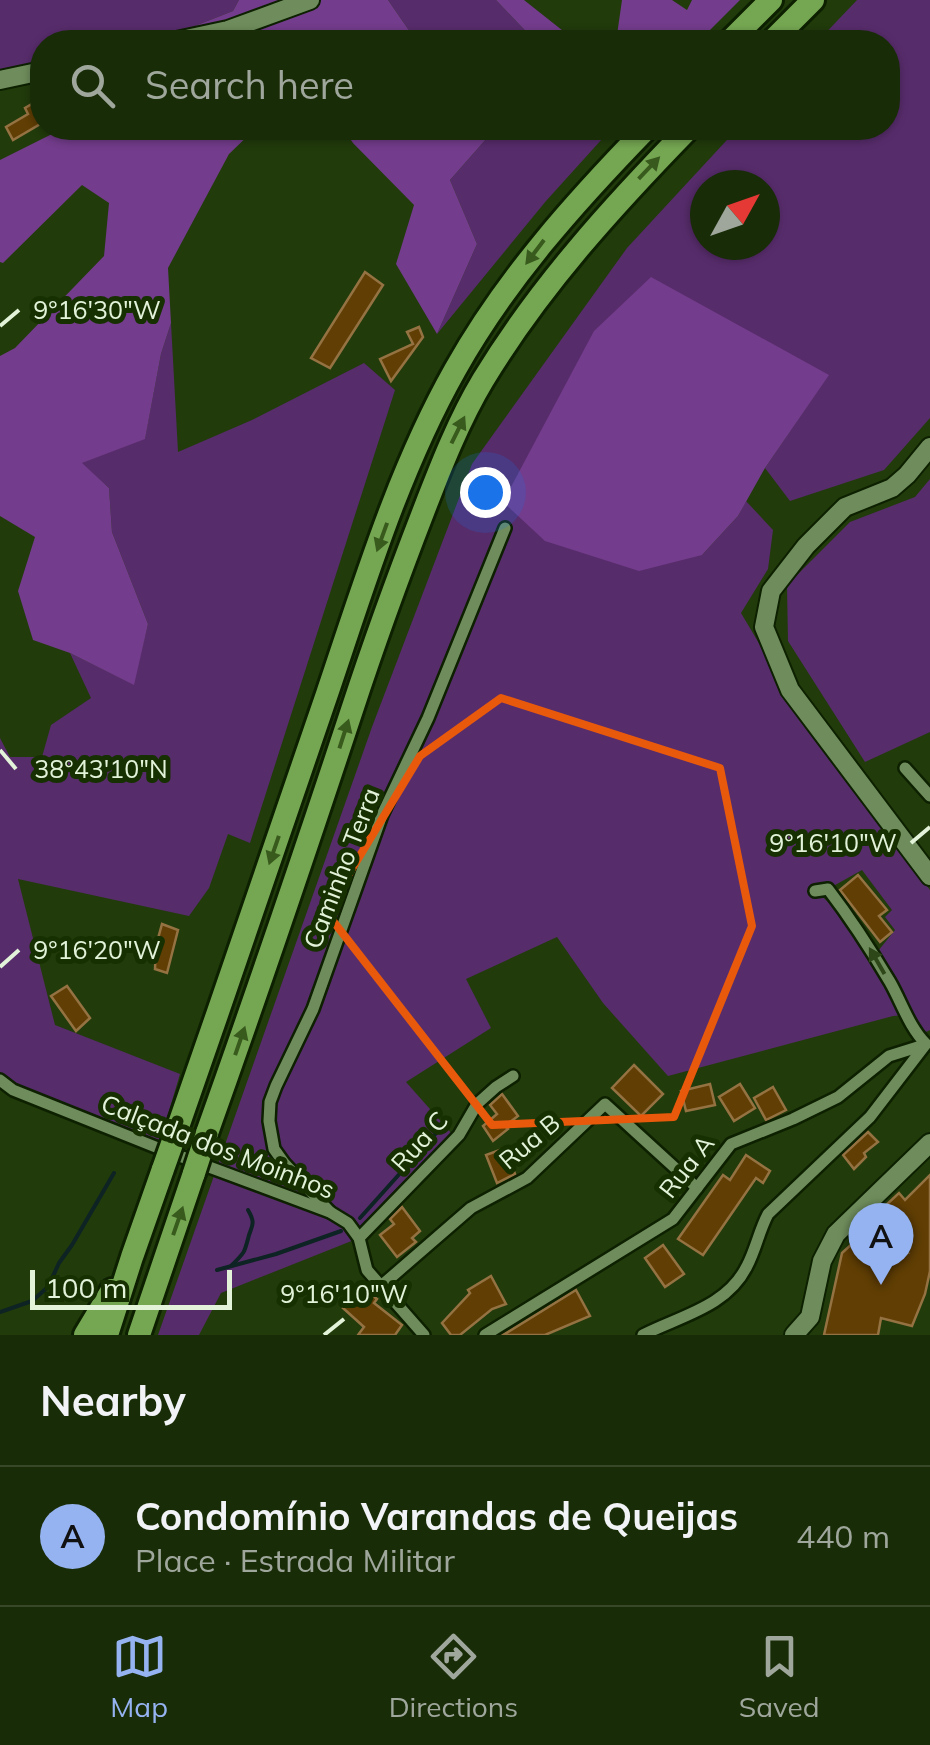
<!DOCTYPE html>
<html lang="en">
<head>
<meta charset="utf-8">
<style>
	body { margin:0; font-family:Mulish,sans-serif; background:#223412; color:#f1f3f6 }
	.compass { position:absolute; left:690px; top:170px; width:90px; height:90px; border-radius:50%; background:#192c08; box-shadow:0 2px 8px #0004; rotate:50deg }
	.scale { position:absolute; left:30px; bottom:25px; width:202px; box-sizing:border-box; padding-left:10px; border:5px solid #e2f3d9; border-top:0; font-size:28px; line-height:35px; white-space:nowrap; color:#e2f3d9; -webkit-text-stroke:8px #173001; paint-order:stroke }
	.you { position:absolute; left:485px; top:492px; width:35px; height:35px; margin:-25px; border:8px solid #fff; border-radius:50%; background:#1a73e8; box-shadow:0 0 0 15px #1a73e833 }
	.badge { display:grid; place-items:center; width:65px; height:65px; border-radius:50%; background:#95b2f1; color:#111; font-size:32px; font-weight:700 }
	.pin { position:absolute; translate:-50% -82px; filter:drop-shadow(0 2px 5px #0008) }
	.pin::after { content:''; position:absolute; top:52px; width:35px; height:30px; background:inherit; clip-path:polygon(0 0,100% 0,50% 100%) }
	.list { margin:0; padding:0; list-style:none }
	h2 { display:flex; justify-content:space-between; align-items:center; height:130px; margin:0; padding:0 40px; font-size:42px }
	h2 small { font-size:32px; font-weight:400; color:#9fa79c }
	.list li { display:grid; grid-template-columns:65px 1fr auto; gap:30px; align-items:center; box-sizing:border-box; height:140px; padding:0 40px; border-top:2px solid #374829 }
	.list b { display:block; font-size:38px; white-space:nowrap }
	.list p { margin:0; font-size:32px; white-space:nowrap; color:#9fa79c }
	.list em { font-size:32px; font-style:normal; color:#9fa79c }
	.icon { flex:none; width:55px; height:55px; fill:none; stroke:currentColor; stroke-width:2; stroke-linecap:round; stroke-linejoin:round }
	.map { position:relative; flex:none; width:930px; height:1335px; overflow:hidden }
	.search { position:absolute; background:#192c08; box-shadow:0 2px 8px #0004; left:30px; right:30px; top:30px; height:110px; display:flex; align-items:center; gap:25px; box-sizing:border-box; padding:0 35px; border-radius:40px; color:#9fa79c; font-size:38px }
	.sheet { height:270px; background:#192c08 }
	nav { display:flex; justify-content:space-around; align-items:center; box-sizing:border-box; height:140px; border-top:2px solid #374829; background:#192c08; font-size:28px; color:#9fa79c }
	nav a { display:grid; justify-items:center; gap:5px }
	nav .on { color:#95b2f1 }
	.map>svg:first-child { display:block }
</style>
</head>
<body>
<div class="map">
<svg width="930" height="1335" viewBox="0 0 930 1335">
	<rect width="100%" height="100%" fill="#213b0b"/>
	<g fill="#572c6b" fill-rule="evenodd">
		<path d="M0 0H239L233 11 187 29 130 42H42V63L0 72Z"/>
		<path d="M388 0H496L536 42H417Z"/>
		<path d="M857 0H930V418L884 470 790 501 765 468 829 374 702 555 738 516 746 501 773 530 768 569 741 613 817 741 930 890V1030L918 1036 905 1015 893 1016 668 1076 603 1003 557 937 466 979 491 1028 406 1082 460 1143 359 1238 221 1293 199 1335H158L372 727 472 464 627 248 738 128H888V42H817ZM705 185H765V245H705ZM862 870 892 910 885 917 895 930 874 956 857 928 816 891 828 889Z"/>
		<path d="M479 128H612L546 201 437 334 477 244 450 180 487 138Z"/>
		<path d="M171 323 178 452 252 420 364 363 395 390 250 843 228 834 209 888 189 916 18 879 55 1025 180 1074 158 1148 0 1081V738L10 757H42L51 725 91 698 70 653 133 684 148 624 112 532 109 488 81 463 145 438 161 354Z"/>
		<path d="M930 479V732L865 762 788 641 787 585 850 522 915 497Z"/>
	</g>
	<g fill="#733c8c">
		<path d="M239 0H388L417 42H175L187 29 233 11Z"/>
		<path d="M496 0H524L577 42H536Z"/>
		<path d="M622 0H672L687 10 692 0H740L698 42H616Z"/>
		<path d="M64 128H256L229 154 168 268 171 323 161 354 145 439 82 463 109 488 112 532 148 624 134 685 70 653 33 640 18 591 35 537 0 516V356L15 348 104 256 109 203 82 185 3 263 0 262V160Z"/>
		<path d="M343 128H479L487 138 450 180 477 244 437 334 396 264 414 205 353 143Z"/>
		<path d="M651 277 829 375 765 468 738 516 702 555 639 571 545 541 503 502 594 331Z"/>
	</g>
	<g fill="none" stroke-linecap="round" stroke-linejoin="round">
		<g stroke="#0e2323" stroke-width="4">
			<path d="M360 1218 438 1131"/>
			<path d="M231 1266C245 1252 244 1254 249 1235 253 1224 255 1222 248 1210"/>
			<path d="M217 1270 276 1254 341 1231"/>
			<path d="M0 1312 32 1301 48 1287 59 1263 72 1245 114 1173"/>
		</g>
	</g>
	<g fill="#603e04" stroke="#957242" stroke-width="2.5">
		<path d="M42 98V123L13 140 6 127 28 114 25 108Z"/>
		<path d="M365 272 383 285 330 368 311 358Z"/>
		<path d="M419 327 423 337 391 381 380 359 413 344 407 332Z"/>
		<path d="M858 875 887 910 879 916 892 932 880 942 840 890Z"/>
		<path d="M162 924 178 930 167 973 155 969 156 946Z"/>
		<path d="M67 986 90 1018 76 1031 51 996Z"/>
		<path d="M634 1065 663 1094 641 1116 612 1088Z"/>
		<path d="M710 1084 715 1105 686 1111 681 1091Z"/>
		<path d="M740 1084 755 1108 734 1121 719 1097Z"/>
		<path d="M773 1087 786 1110 766 1120 754 1098Z"/>
		<path d="M502 1094 518 1116 505 1126 508 1129 493 1141 483 1126 497 1114 490 1105Z"/>
		<path d="M868 1132 878 1142 864 1153 866 1157 854 1169 843 1155Z"/>
		<path d="M505 1148 515 1174 497 1183 486 1155Z"/>
		<path d="M746 1155 770 1171 763 1183 756 1178 703 1255 678 1239 723 1175 730 1180Z"/>
		<path d="M930 1175V1271L925 1294 912 1326 881 1318 878 1335H824L842 1253 854 1242 907 1252 878 1221 889 1210 885 1206 899 1193 905 1200Z"/>
		<path d="M402 1207 420 1231 412 1238 416 1242 397 1257 380 1235 394 1224 390 1219Z"/>
		<path d="M663 1245 684 1274 665 1287 645 1258Z"/>
		<path d="M491 1276 506 1304 492 1309 460 1335H451L442 1323 470 1293 468 1290Z"/>
		<path d="M360 1286 377 1299 374 1303 402 1325 395 1335H358L364 1327 343 1308Z"/>
		<path d="M576 1290 590 1316 545 1335H503Z"/>
	</g>
	<g fill="none" stroke-linecap="round" stroke-linejoin="round">
		<defs>
			<g id="street">
				<path d="M905 768 930 796"/>
				<path d="M0 1080 13 1090 158 1148 330 1212 348 1223 359 1238 367 1270 424 1335"/>
				<path d="M330 1212 284 1163 274 1149 269 1121 270 1102 276 1086 313 1009 382 815 428 718 505 528"/>
				<path d="M359 1238 459 1135 477 1104 496 1087 513 1076"/>
				<path d="M381 1286 471 1208 527 1178 605 1104 697 1188"/>
				<path d="M485 1335 673 1219 731 1144 793 1119 838 1097 889 1056 924 1045"/>
				<path d="M643 1335C680 1316 727 1307 747 1266 756 1249 759 1231 768 1214L870 1117 926 1044C909 1027 902 1003 890 982 871 950 851 919 828 889L815 891"/>
			</g>
			<g id="secondary">
				<path d="M172 42 228 30 310 0"/>
				<path d="M0 80 42 71"/>
				<path d="M930 447 907 475 892 488 845 507 806 546 771 591 764 627 790 690 930 876"/>
				<path d="M794 1335 810 1317 822 1261 836 1234 930 1143"/>
			</g>
			<g id="highway">
				<path d="M729 42 771 0"/>
				<path d="M771 42 813 0"/>
				<path d="M179 1124C229 981 278 838 327 694 364 585 398 471 455 370 506 279 575 202 647 128"/>
				<path d="M207 1133C257 993 305 852 352 710 374 643 398 577 424 510 441 466 459 420 483 380 540 286 613 206 689 128"/>
				<path d="M85 1335 112 1290"/>
				<path d="M107 1335 132 1257 163 1169"/>
				<path d="M139 1335 194 1173"/>
			</g>
		</defs>
		<use href="#street" stroke="#0d2000" stroke-width="16"/>
		<use href="#secondary" stroke="#0d2000" stroke-width="22"/>
		<use href="#highway" stroke="#0d2000" stroke-width="28"/>
		<use href="#street" stroke="#6f8d5c" stroke-width="11"/>
		<use href="#secondary" stroke="#6f8d5c" stroke-width="18"/>
		<use href="#highway" stroke="#75a752" stroke-width="22"/>
		<defs>
			<g id="highway-bridge">
				<path d="M163 1169 179 1124"/>
				<path d="M194 1173 207 1133"/>
			</g>
		</defs>
		<use href="#highway-bridge" stroke="#0d2000" stroke-width="28" stroke-linecap="butt"/>
		<use href="#highway-bridge" stroke="#75a752" stroke-width="22"/>
	</g>
	<defs><path id="oneway-solid" d="M-6-.8H1V-3.2L6.5 0L1 3.2V.8H-6Z" transform="scale(2.5)"/></defs>
	<g fill="#385a1d">
		<use href="#oneway-solid" transform="translate(649 168) rotate(-46)"/>
		<use href="#oneway-solid" transform="translate(535 252) rotate(127)"/>
		<use href="#oneway-solid" transform="translate(458 430) rotate(-64)"/>
		<use href="#oneway-solid" transform="translate(382 537) rotate(110)"/>
		<use href="#oneway-solid" transform="translate(344 734) rotate(-72)"/>
		<use href="#oneway-solid" transform="translate(274 850) rotate(109)"/>
		<use href="#oneway-solid" transform="translate(240 1041) rotate(-71)"/>
		<use href="#oneway-solid" transform="translate(178 1221) rotate(-71)"/>
	</g>
	<use fill="#2d4718" href="#oneway-solid" transform="translate(877 961) rotate(-120)"/>
	<path fill="none" stroke="#e8590c" stroke-width="8" stroke-linejoin="round" d="M501 698 720 768 752 926 674 1117 492 1125 326 912 420 756Z"/>
	<path fill="none" stroke="#e2f3d9" stroke-width="4" d="M0 326 19 310M0 750 16 769M911 843 930 827M0 967 19 950M324 1335 344 1319"/>
	<g text-anchor="middle" dominant-baseline="central" stroke-width="10" stroke-linejoin="round" paint-order="stroke">
		<g font-size="25" fill="#e2f3d9" stroke="#173001">
			<text transform="translate(341 868) rotate(-69)">Caminho Terra</text>
			<text transform="translate(419 1141) rotate(-48)">Rua C</text>
			<text transform="translate(529 1141) rotate(-40)">Rua B</text>
			<text transform="translate(218 1146) rotate(21)">Calçada dos Moinhos</text>
			<text transform="translate(686 1166) rotate(-52)">Rua A</text>
		</g>
	</g>
	<g font-size="25" text-anchor="middle" fill="#e2f3d9" stroke="#173001" stroke-width="10" stroke-linejoin="round" paint-order="stroke">
		<text x="97" y="319">9°16'30"W</text>
		<text x="101" y="778">38°43'10"N</text>
		<text x="833" y="852">9°16'10"W</text>
		<text x="97" y="959">9°16'20"W</text>
		<text x="344" y="1303">9°16'10"W</text>
	</g>
</svg>
<svg class="compass" viewBox="-18 -18 36 36"><path d="M0-13l5 13h-10z" fill="#e53935"/><path d="M0 13l5-13h-10z" fill="#9fa79c"/></svg>
<div class="scale">100 m</div>
<div class="you"></div>
<div class="pin badge" style="left:881px;top:1285px">A</div>
<div class="search"><svg class="icon" aria-label="search" viewBox="0 0 24 24"><circle cx="10" cy="10" r="6"/><path d="M15 15l6 6"/></svg>Search here</div>
</div>
<section class="sheet">
<h2>Nearby<small></small></h2>
<ul class="list">
<li><span class="badge">A</span><div><b>Condomínio Varandas de Queijas</b><p>Place · Estrada Militar</p></div><em>440 m</em></li>
</ul>
</section>
<nav>
<a class="on"><svg class="icon" aria-label="map" viewBox="0 0 24 24"><path d="M3 6l6-2 6 2 6-2v14l-6 2-6-2-6 2zM9 4v14M15 6v14"/></svg>Map</a>
<a><svg class="icon" aria-label="directions" viewBox="0 0 24 24"><path d="M12 3l9 9-9 9-9-9zM9 14v-3h6M13 9l2 2-2 2"/></svg>Directions</a>
<a><svg class="icon" aria-label="saved" viewBox="0 0 24 24"><path d="M7 4h10v16l-5-4-5 4z"/></svg>Saved</a>
</nav>
</body>
</html>
